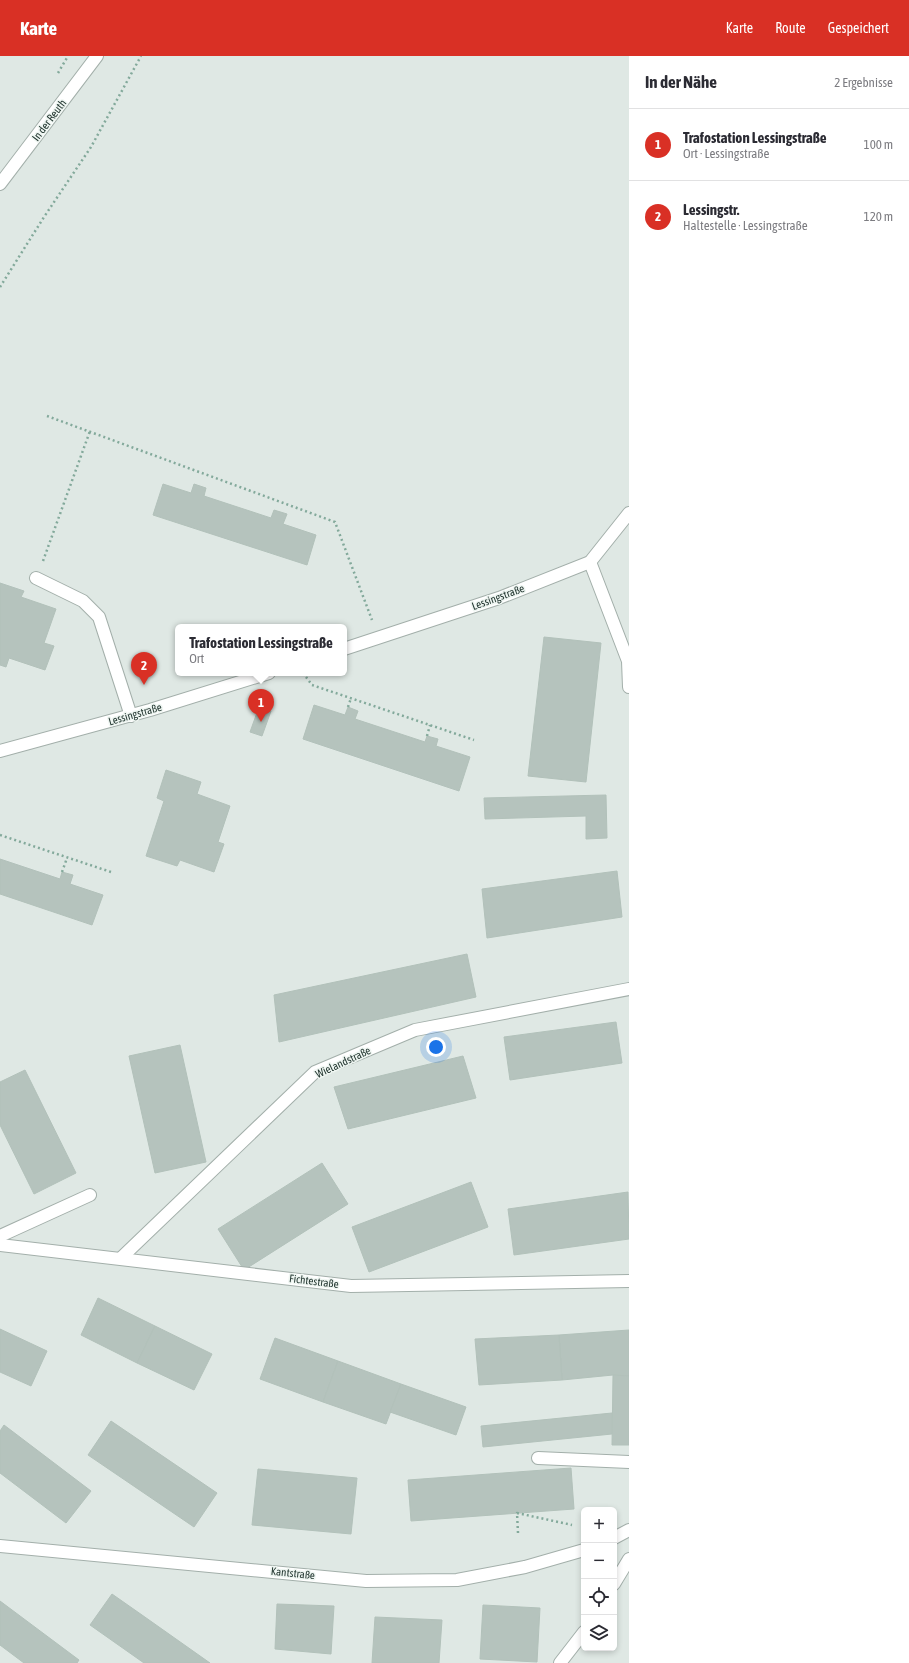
<!DOCTYPE html>
<html lang="de">
<head>
<meta charset="utf-8">
<style>
	body { margin:0; font-family:"Asap Condensed",sans-serif; background:#f7f7f7; color:#2b2b33 }
	.controls { position:absolute; right:12px; bottom:12px; display:grid; overflow:hidden; border-radius:6px; box-shadow:0 2px 6px #0003 }
	.controls button { width:36px; height:36px; display:grid; place-items:center; padding:0; border:0; border-bottom:1px solid #e1e1e2; background:#fff; color:#2b2b33; font:20px sans-serif }
	.you { position:absolute; left:436px; top:991px; width:14px; height:14px; margin:-10px; border:3px solid #fff; border-radius:50%; background:#1a73e8; box-shadow:0 0 0 6px #1a73e833 }
	.badge { display:grid; place-items:center; width:26px; height:26px; border-radius:50%; background:#d93025; color:#fff; font-size:13px; font-weight:700 }
	.pin { position:absolute; translate:-50% -33px; filter:drop-shadow(0 1px 2px #0008) }
	.pin::after { content:''; position:absolute; top:21px; width:14px; height:12px; background:inherit; clip-path:polygon(0 0,100% 0,50% 100%) }
	.popup { position:absolute; left:175px; top:568px; width:172px; height:52px; box-sizing:border-box; display:grid; place-content:center; border-radius:6px; background:#fff; filter:drop-shadow(0 1px 3px #0005); font-size:13px; white-space:nowrap; color:#7c7c81 }
	.popup b { font-size:15px; color:#2b2b33 }
	.popup::after { content:''; position:absolute; left:50%; top:100%; margin-left:-8px; border:8px solid transparent; border-top-color:#fff }
	.list { margin:0; padding:0; list-style:none }
	h2 { display:flex; justify-content:space-between; align-items:center; height:52px; margin:0; padding:0 16px; font-size:17px }
	h2 small { font-size:13px; font-weight:400; color:#7c7c81 }
	.list li { display:grid; grid-template-columns:26px 1fr auto; gap:12px; align-items:center; box-sizing:border-box; height:72px; padding:0 16px; border-top:1px solid #e1e1e2 }
	.list b { display:block; font-size:15px; white-space:nowrap }
	.list p { margin:0; font-size:13px; white-space:nowrap; color:#7c7c81 }
	.list em { font-size:13px; font-style:normal; color:#7c7c81 }
	.icon { flex:none; width:22px; height:22px; fill:none; stroke:currentColor; stroke-width:2; stroke-linecap:round; stroke-linejoin:round }
	.map { position:relative; flex:none; width:629px; height:1607px; overflow:hidden }
	header { display:flex; align-items:center; gap:24px; box-sizing:border-box; height:56px; padding:0 20px; background:#d93025; color:#fff }
	header strong { font-size:19px }
	nav { display:flex; gap:22px; margin-inline-start:auto; font-size:14px }
	main { display:flex }
	aside { flex:1; background:#fff }
	.map>svg:first-child { display:block }
</style>
</head>
<body>
<header>
<strong>Karte</strong>
<nav><a>Karte</a><a>Route</a><a>Gespeichert</a></nav>
</header>
<main>
<div class="map">
<svg width="629" height="1607" viewBox="0 0 629 1607">
	<rect width="100%" height="100%" fill="#dfe8e4"/>
	<g fill="#b5c3bd" stroke="#b2c1ba">
		<path d="M163 428 191 437 194 428 206 432 204 440 271 462 274 454 287 458 283 468 316 479 307 509 153 459Z"/>
		<path d="M0 527 24 535 21 541 56 553 44 587 54 590 45 614 9 602 6 611 0 609Z"/>
		<path d="M544 581 601 587 586 726 528 720Z"/>
		<path d="M314 649 345 659 348 651 358 655 355 663 425 686 427 680 438 683 436 690 470 701 459 735 303 683Z"/>
		<path d="M259 651 271 655 262 680 250 676Z"/>
		<path d="M166 714 201 726 197 738 230 750 218 786 224 788 214 816 180 804 177 810 146 800 164 745 157 742Z"/>
		<path d="M606 739 607 782 586 783V760L485 763 484 742Z"/>
		<path d="M0 803 60 823 62 816 73 819 70 828 103 839 92 869 0 838Z"/>
		<path d="M617 815 622 861 487 882 482 833Z"/>
		<path d="M467 898 476 941 279 986 274 939Z"/>
		<path d="M616 966 622 1007 510 1024 504 981Z"/>
		<path d="M180 989 206 1106 155 1117 129 1000Z"/>
		<path d="M463 1000 476 1042 348 1073 334 1031Z"/>
		<path d="M25 1014 76 1117 34 1138 0 1069V1026Z"/>
		<path d="M322 1107 348 1148 244 1214 218 1173Z"/>
		<path d="M471 1126 488 1171 369 1216 352 1171Z"/>
		<path d="M628 1136 629 1183 514 1199 508 1153Z"/>
		<path d="M98 1242 155 1270 137 1307 81 1279Z"/>
		<path d="M155 1270 212 1298 194 1334 137 1307Z"/>
		<path d="M0 1273 47 1295 31 1330 0 1316Z"/>
		<path d="M629 1274V1320L613 1319 562 1324 559 1279Z"/>
		<path d="M559 1279 562 1324 479 1329 475 1283Z"/>
		<path d="M275 1282 338 1305 323 1346 260 1323Z"/>
		<path d="M338 1305 401 1328 386 1368 323 1346Z"/>
		<path d="M613 1319 629 1320V1389H612Z"/>
		<path d="M401 1328 466 1351 456 1379 390 1356Z"/>
		<path d="M612 1357V1378L483 1391 481 1370Z"/>
		<path d="M111 1365 217 1437 194 1471 88 1399Z"/>
		<path d="M4 1369 91 1435 66 1467 0 1417V1375Z"/>
		<path d="M571 1412 574 1453 411 1465 408 1424Z"/>
		<path d="M258 1413 357 1422 351 1478 252 1469Z"/>
		<path d="M112 1538 142 1559 210 1607H144L90 1569Z"/>
		<path d="M0 1545 79 1604 77 1607H24L0 1589Z"/>
		<path d="M277 1548 334 1550 331 1598 275 1593Z"/>
		<path d="M483 1549 540 1552 537 1606 480 1603Z"/>
		<path d="M375 1561 442 1564 439 1607H372Z"/>
	</g>
	<g fill="none" stroke-linecap="round" stroke-linejoin="round">
		<defs>
			<g id="minor">
				<path d="M0 128 97 0"/>
				<path d="M590 506 628 605 629 631"/>
				<path d="M36 522 83 545 99 561 131 660"/>
				<path d="M344 593 499 542 590 506 629 457"/>
				<path d="M0 695 150 654 269 617"/>
				<path d="M0 1180 90 1139"/>
				<path d="M0 1189 351 1230 629 1225"/>
				<path d="M121 1202 315 1016 415 974 629 933"/>
				<path d="M538 1402 629 1406"/>
				<path d="M614 1482 629 1474"/>
				<path d="M0 1490 366 1525 457 1524 525 1511 584 1494"/>
				<path d="M614 1528 629 1503"/>
				<path d="M560 1607 584 1576"/>
			</g>
		</defs>
		<use href="#minor" stroke="#a3afaa" stroke-width="14"/>
		<g stroke="#83a99b" stroke-width="2.5" stroke-dasharray="2 3" stroke-linecap="butt">
			<path d="M58 17 68 0"/>
			<path d="M0 231 44 161 91 91 141 0"/>
			<path d="M47 360 335 466 372 564"/>
			<path d="M43 505 90 375"/>
			<path d="M303 617 312 629 474 684"/>
			<path d="M348 651 351 642"/>
			<path d="M427 680 430 669"/>
			<path d="M0 779 111 816"/>
			<path d="M62 816 67 802"/>
			<path d="M518 1477 517 1457 572 1469"/>
		</g>
		<use href="#minor" stroke="#fff" stroke-width="12"/>
	</g>
	<g text-anchor="middle" dominant-baseline="central" stroke-width="3" stroke-linejoin="round" paint-order="stroke">
		<g font-size="11" fill="#223630" stroke="#eff6f2">
			<text transform="translate(49 64) rotate(-53)">In der Reuth</text>
			<text transform="translate(498 541) rotate(-20)">Lessingstraße</text>
			<text transform="translate(135 658) rotate(-16)">Lessingstraße</text>
			<text transform="translate(343 1006) rotate(-25)">Wielandstraße</text>
			<text transform="translate(314 1225) rotate(7)">Fichtestraße</text>
			<text transform="translate(293 1517) rotate(6)">Kantstraße</text>
		</g>
	</g>
</svg>
<div class="controls">
<button>+</button>
<button>−</button>
<button><svg class="icon" aria-label="locate" viewBox="0 0 24 24"><circle cx="12" cy="12" r="6"/><path d="M12 2v4M12 18v4M2 12h4M18 12h4"/></svg></button>
<button><svg class="icon" aria-label="layers" viewBox="0 0 24 24"><path d="M12 4l9 5-9 5-9-5zM3 14l9 5 9-5"/></svg></button>
</div>
<div class="you"></div>
<div class="pin badge" style="left:261px;top:666px">1</div>
<div class="popup"><b>Trafostation Lessingstraße</b>Ort</div>
<div class="pin badge" style="left:144px;top:629px">2</div>
</div>
<aside>
<h2>In der Nähe<small>2 Ergebnisse</small></h2>
<ul class="list">
<li><span class="badge">1</span><div><b>Trafostation Lessingstraße</b><p>Ort · Lessingstraße</p></div><em>100 m</em></li>
<li><span class="badge">2</span><div><b>Lessingstr.</b><p>Haltestelle · Lessingstraße</p></div><em>120 m</em></li>
</ul>
</aside>
</main>
</body>
</html>
